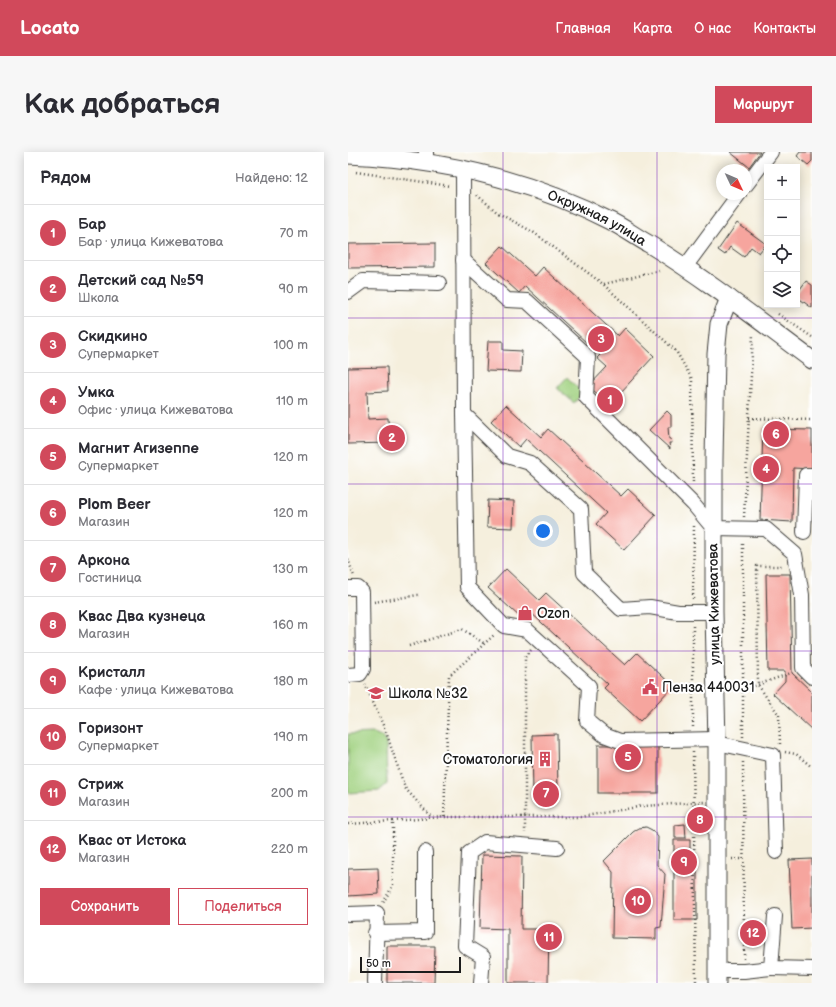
<!DOCTYPE html>
<html lang="ru">
<head>
<meta charset="utf-8">
<style>
	body { margin:0; font-family:"Balsamiq Sans",sans-serif; background:#f7f7f7; color:#2b2b33 }
	.controls { position:absolute; right:12px; top:12px; display:grid; overflow:hidden; border-radius:0px; box-shadow:0 2px 10px #0003 }
	.controls button { width:36px; height:36px; display:grid; place-items:center; padding:0; border:0; border-bottom:1px solid #e1e1e2; background:#fff; color:#2b2b33; font:20px sans-serif }
	.compass { position:absolute; left:368px; top:12px; width:36px; height:36px; border-radius:50%; background:#fff; box-shadow:0 2px 10px #0003; rotate:134deg }
	.scale { position:absolute; left:12px; bottom:10px; width:101px; box-sizing:border-box; padding-left:4px; border:2px solid #1c1c1c; border-top:0; font-size:11px; line-height:14px; white-space:nowrap; color:#1c1c1c; -webkit-text-stroke:3px #fff; paint-order:stroke }
	.you { position:absolute; left:195px; top:379px; width:14px; height:14px; margin:-10px; border:3px solid #fff; border-radius:50%; background:#1a73e8; box-shadow:0 0 0 6px #1a73e833 }
	.badge { display:grid; place-items:center; width:26px; height:26px; border-radius:50%; background:#d1495b; color:#fff; font-size:13px; font-weight:700 }
	.pin { position:absolute; translate:-50% -50%; border:2px solid #fff; box-shadow:0 1px 4px #0006 }
	.list { margin:0; padding:0; list-style:none }
	h2 { display:flex; justify-content:space-between; align-items:center; height:52px; margin:0; padding:0 16px; font-size:17px }
	h2 small { font-size:13px; font-weight:400; color:#7c7c81 }
	.list li { display:grid; grid-template-columns:26px 1fr auto; gap:12px; align-items:center; box-sizing:border-box; height:56px; padding:0 16px; border-top:1px solid #e1e1e2 }
	.list b { display:block; font-size:15px; white-space:nowrap }
	.list p { margin:0; font-size:13px; white-space:nowrap; color:#7c7c81 }
	.list em { font-size:13px; font-style:normal; color:#7c7c81 }
	.actions { display:flex; gap:8px; padding:12px 16px }
	.actions a { flex:1; padding:9px 0; border:1px solid #d1495b; border-radius:0px; text-align:center; font-size:14px; color:#d1495b }
	.actions .main { background:#d1495b; color:#fff }
	.icon { flex:none; width:22px; height:22px; fill:none; stroke:currentColor; stroke-width:2; stroke-linecap:round; stroke-linejoin:round }
	.map { position:relative; flex:none; width:464px; height:831px; overflow:hidden; border-radius:0px }
	header { display:flex; align-items:center; gap:24px; box-sizing:border-box; height:56px; padding:0 20px; background:#d1495b; color:#fff }
	header strong { font-size:19px }
	nav { display:flex; gap:22px; margin-inline-start:auto; font-size:14px }
	.intro { display:flex; align-items:center; justify-content:space-between; box-sizing:border-box; height:96px; padding:0 24px }
	h1 { margin:0; font-size:28px }
	.button { padding:10px 18px; border-radius:0px; background:#d1495b; color:#fff; font-size:14px; font-weight:700 }
	main { display:flex; gap:24px; padding:0 24px }
	aside { flex:1; background:#fff; border-radius:0px; box-shadow:0 2px 10px #0003 }
	.map>svg:first-child { display:block }
</style>
</head>
<body>
<header>
<strong>Locato</strong>
<nav><a>Главная</a><a>Карта</a><a>О нас</a><a>Контакты</a></nav>
</header>
<div class="intro"><h1>Как добраться</h1><a class="button">Маршрут</a></div>
<main>
<aside>
<h2>Рядом<small>Найдено: 12</small></h2>
<ul class="list">
<li><span class="badge">1</span><div><b>Бар</b><p>Бар · улица Кижеватова</p></div><em>70 m</em></li>
<li><span class="badge">2</span><div><b>Детский сад №59</b><p>Школа</p></div><em>90 m</em></li>
<li><span class="badge">3</span><div><b>Скидкино</b><p>Супермаркет</p></div><em>100 m</em></li>
<li><span class="badge">4</span><div><b>Умка</b><p>Офис · улица Кижеватова</p></div><em>110 m</em></li>
<li><span class="badge">5</span><div><b>Магнит Агизеппе</b><p>Супермаркет</p></div><em>120 m</em></li>
<li><span class="badge">6</span><div><b>Plom Beer</b><p>Магазин</p></div><em>120 m</em></li>
<li><span class="badge">7</span><div><b>Аркона</b><p>Гостиница</p></div><em>130 m</em></li>
<li><span class="badge">8</span><div><b>Квас Два кузнеца</b><p>Магазин</p></div><em>160 m</em></li>
<li><span class="badge">9</span><div><b>Кристалл</b><p>Кафе · улица Кижеватова</p></div><em>180 m</em></li>
<li><span class="badge">10</span><div><b>Горизонт</b><p>Супермаркет</p></div><em>190 m</em></li>
<li><span class="badge">11</span><div><b>Стриж</b><p>Магазин</p></div><em>200 m</em></li>
<li><span class="badge">12</span><div><b>Квас от Истока</b><p>Магазин</p></div><em>220 m</em></li>
</ul>
<div class="actions"><a class="main">Сохранить</a><a>Поделиться</a></div>
</aside>
<div class="map">
<svg width="464" height="831" viewBox="0 0 464 831">
	<defs>
		<pattern id="park-tufts" width="24" height="20" patternUnits="userSpaceOnUse"><rect width="24" height="20" fill="#a0d180"/><path d="M3 7l-1-3M5 7V3M7 7l1-3M15 17l-1-3M17 17v-4M19 17l1-3" fill="none" stroke="#89b36e"/></pattern>
	</defs>
	<rect width="100%" height="100%" fill="#fff"/>
	<filter id="ink" filterUnits="userSpaceOnUse"><feTurbulence type="fractalNoise" baseFrequency=".025" numOctaves="2"/><feDisplacementMap in="SourceGraphic" scale="8" xChannelSelector="R" yChannelSelector="G"/><feConvolveMatrix kernelMatrix="1 2 1 2 8 2 1 2 1" color-interpolation-filters="sRGB"/></filter>
	<filter id="wash" filterUnits="userSpaceOnUse"><feTurbulence type="fractalNoise" baseFrequency=".012" numOctaves="4" result="noise"/><feDisplacementMap in="SourceGraphic" scale="16" xChannelSelector="R" yChannelSelector="G"/><feGaussianBlur stdDeviation="0.9" result="paint"/><feColorMatrix in="noise" values="0 0 0 0 0 0 0 0 0 0 0 0 0 0 0 0 0 1.4 0 .05"/><feComposite in="paint" operator="in"/></filter>
	<g filter="url(#wash)">
		<rect width="100%" height="100%" fill="#f5efdd"/>
		<path fill="url(#park-tufts)" stroke="#5e764e" d="M219 225 235 241 226 251 209 236Z"/>
		<path fill="#a0d180" stroke="#5e764e" d="M26 581 35 585 38 590 39 632 31 639 0 641V582Z"/>
		<g id="blocks">
			<g fill="#f6a59e">
				<path d="M382 0H412L401 15Z"/>
				<path d="M452 0H464V9L460 13 449 4Z"/>
				<path d="M389 71 418 92 411 101 403 95 396 105 382 95 377 103 370 98Z"/>
				<path d="M87 91V115L0 116V92Z"/>
				<path d="M154 94 187 124 195 115 270 184 277 176 306 204 261 253 241 234 259 215 249 206 252 203 177 134 171 141 138 111Z"/>
				<path d="M458 129 464 133V156L449 145V141Z"/>
				<path d="M140 189H155V198L174 199 173 220 138 219Z"/>
				<path d="M39 215 40 239 19 240 20 267 40 266 41 291 0 292V216Z"/>
				<path d="M158 253 193 285 200 277 273 344 280 337 308 363 276 398 248 372 258 361 178 287 171 295 143 269Z"/>
				<path d="M319 259 323 263V275H320L321 287H323L324 291H321L322 297 301 278Z"/>
				<path d="M415 277 464 278V317L445 316 444 370 412 368Z"/>
				<path d="M140 348 166 349 165 376 139 375Z"/>
				<path d="M158 417 191 448 198 441 277 513 289 501 325 534 292 569 256 536 260 532 181 459 174 467 140 436Z"/>
				<path d="M418 422H442L444 521 464 540V578L425 542 437 529V519H420Z"/>
				<path d="M209 582 210 641 185 642 184 583Z"/>
				<rect x="250" y="593" width="60" height="48"/>
				<path d="M337 672 338 686H327V673Z"/>
				<path d="M298 675 304 678 310 685 309 713 317 722 313 775 308 776V787L264 786 265 720 256 709 285 680 291 676Z"/>
				<path d="M326 688H342V720L349 719V768H326Z"/>
				<path d="M134 703 174 704 173 777H201L200 831H160V777L132 776Z"/>
				<path d="M464 707V776L444 777 441 708Z"/>
				<path d="M30 716 31 742 0 744V717Z"/>
				<path d="M39 794H87L86 831H39Z"/>
			</g>
		</g>
	</g>
	<g filter="url(#ink)">
		<use href="#blocks" fill-opacity="0" stroke="#3d3c39" stroke-width="1"/>
		<g fill="none" stroke-linecap="round" stroke-linejoin="round">
			<defs>
				<g id="minor">
					<path d="M78 10V0"/>
					<path d="M115 16 116 262 119 435 156 474 179 478 241 534 239 569 256 583 272 589 369 587"/>
					<path d="M398 33 423 0"/>
					<path d="M115 108 159 148 179 149 240 205 238 245 345 352 365 376 418 377 447 402 454 443 455 516 464 525"/>
					<path d="M337 115 391 42"/>
					<path d="M0 140 15 129 91 131"/>
					<path d="M116 262 159 304 182 311 233 357 236 421 273 457 302 455 330 460H366"/>
					<path d="M456 380 458 323H464"/>
					<path d="M0 436H10L14 440 15 517 12 522 0 523"/>
					<path d="M369 591 425 603 428 700"/>
					<path d="M0 762 29 761 27 831"/>
					<path d="M27 781 77 780V700"/>
					<path d="M423 816 464 817"/>
					<path d="M369 819H396L423 816 427 764"/>
					<path d="M133 831 135 805 117 794 121 701 137 690 209 696"/>
				</g>
				<g id="major">
					<path id="s1" d="M0 3C91 7 180 27 262 69 275 75 288 85 301 92 358 127 410 168 464 208"/>
					<path d="M369 831V591L366 460V308L368 202 371 172 381 146"/>
				</g>
			</defs>
			<use href="#minor" stroke="#3d3c39" stroke-width="16"/>
			<use href="#major" stroke="#3d3c39" stroke-width="19"/>
			<g stroke="#3d3c39" stroke-width="2.5" stroke-dasharray="1 3" stroke-linecap="butt">
				<path d="M8 20 102 34"/>
				<path d="M129 43 150 61 185 80 255 132 328 199 344 227 345 333"/>
				<path d="M256 132 311 119"/>
				<path d="M430 162 464 185"/>
				<path d="M401 266 464 268"/>
				<path d="M396 365 405 182"/>
				<path d="M0 407 6 424"/>
				<path d="M345 447 346 374"/>
				<path d="M26 450 70 443"/>
				<path d="M61 494 114 477 137 492"/>
				<path d="M183 498 177 505V665H232L295 654 356 650"/>
				<path d="M17 532 38 580 57 636 84 666"/>
				<path d="M395 538 443 521"/>
				<path d="M345 575V472"/>
				<path d="M395 585V390"/>
				<path d="M432 592 431 563 410 533 409 414H436"/>
				<path d="M345 600 348 831"/>
				<path d="M437 600 448 602 464 615"/>
				<path d="M395 610 396 807"/>
				<path d="M96 665 101 524 147 482"/>
				<path d="M45 669 96 665H177V681"/>
				<path d="M0 672 45 669V733L35 751"/>
				<path d="M384 707H396"/>
			</g>
			<use href="#minor" stroke="#fff" stroke-width="14"/>
			<use href="#major" stroke="#fff" stroke-width="17"/>
		</g>
	</g>
	<path fill="none" stroke="#7b2cbf" stroke-width="1" stroke-opacity="0.55" d="M155 0V831M309 0V831M0 166H464M0 332H464M0 499H464M0 665H464"/>
	<defs>
		<symbol id="shop-bare" viewBox="-9 -9 18 18"><path d="M-5-2.5h2.3a2.7 3.5 0 0 1 5.4 0H5L5.5 6h-11ZM-1.5-2.5h3a1.5 2.3 0 0 0-3 0Z" fill="#d1495b" stroke="#fff" stroke-width="2.5" paint-order="stroke"/></symbol>
		<symbol id="civic-bare" viewBox="-9 -9 18 18"><path d="M-.6-6.5H3V-4.5H.6V-3L4-1V1h2V6H-6V1h2V-1L-.6-3ZM-1.2 2.5V6h2.4V2.5Z" fill="#d1495b" stroke="#fff" stroke-width="2.5" paint-order="stroke"/></symbol>
		<symbol id="school-bare" viewBox="-9 -9 18 18"><path d="M0-5L7-2L0 1L-7-2ZM-4 1L0 2.5L4 1V4Q0 6-4 4Z" fill="#d1495b" stroke="#fff" stroke-width="2.5" paint-order="stroke"/></symbol>
		<symbol id="building-bare" viewBox="-9 -9 18 18"><path d="M-4-6H4V6H1V3H-1V6H-4ZM-2.5-4.3h1.7v1.8h-1.7ZM.8-4.3h1.7v1.8H.8ZM-2.5-1h1.7V.8h-1.7ZM.8-1h1.7V.8H.8Z" fill="#d1495b" stroke="#fff" stroke-width="2.5" paint-order="stroke"/></symbol>
	</defs>
	<g fill-rule="evenodd">
		<use href="#shop-bare" x="166" y="450" width="22" height="22"/>
		<use href="#civic-bare" x="291" y="524" width="22" height="22"/>
		<use href="#school-bare" x="17" y="530" width="22" height="22"/>
		<use href="#building-bare" x="186" y="596" width="22" height="22"/>
	</g>
	<g text-anchor="middle" dominant-baseline="central" stroke-width="4" stroke-linejoin="round" paint-order="stroke">
		<g font-size="14" fill="#1c1c1c" stroke="#fff">
			<text stroke="none"><textPath href="#s1" startOffset="259">Окружная улица</textPath></text>
			<text transform="translate(366 452) rotate(-91)">улица Кижеватова</text>
		</g>
		<g font-size="14" fill="#1c1c1c" stroke="#fff" text-anchor="start">
			<text x="189" y="461">Ozon</text>
			<text x="314" y="535">Пенза 440031</text>
			<text x="40" y="541">Школа №32</text>
			<text x="185" y="607" text-anchor="end">Стоматология</text>
		</g>
	</g>
</svg>
<div class="controls">
<button>+</button>
<button>−</button>
<button><svg class="icon" aria-label="locate" viewBox="0 0 24 24"><circle cx="12" cy="12" r="6"/><path d="M12 2v4M12 18v4M2 12h4M18 12h4"/></svg></button>
<button><svg class="icon" aria-label="layers" viewBox="0 0 24 24"><path d="M12 4l9 5-9 5-9-5zM3 14l9 5 9-5"/></svg></button>
</div>
<svg class="compass" viewBox="-18 -18 36 36"><path d="M0-13l5 13h-10z" fill="#e53935"/><path d="M0 13l5-13h-10z" fill="#7c7c81"/></svg>
<div class="scale">50 m</div>
<div class="you"></div>
<div class="pin badge" style="left:262px;top:248px">1</div>
<div class="pin badge" style="left:44px;top:286px">2</div>
<div class="pin badge" style="left:253px;top:187px">3</div>
<div class="pin badge" style="left:418px;top:317px">4</div>
<div class="pin badge" style="left:280px;top:605px">5</div>
<div class="pin badge" style="left:428px;top:282px">6</div>
<div class="pin badge" style="left:198px;top:642px">7</div>
<div class="pin badge" style="left:352px;top:668px">8</div>
<div class="pin badge" style="left:336px;top:710px">9</div>
<div class="pin badge" style="left:290px;top:749px">10</div>
<div class="pin badge" style="left:201px;top:785px">11</div>
<div class="pin badge" style="left:405px;top:781px">12</div>
</div>
</main>
</body>
</html>
